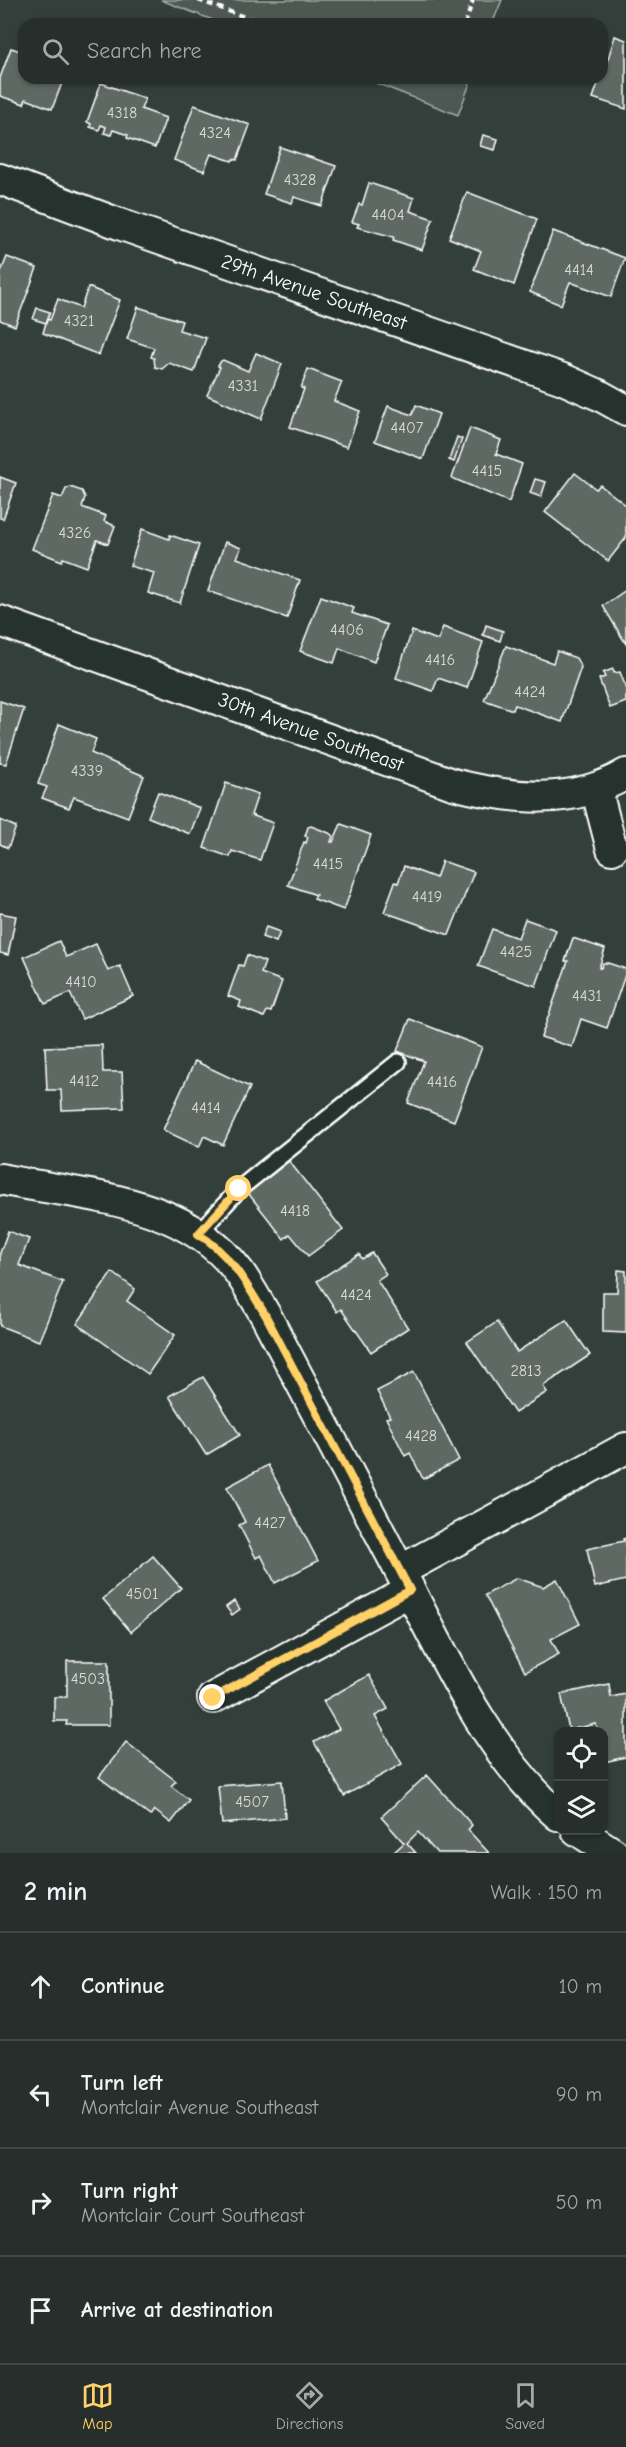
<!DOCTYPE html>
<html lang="en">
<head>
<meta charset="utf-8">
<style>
	body { margin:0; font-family:"Comic Neue",sans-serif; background:#323b38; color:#f1f3f6 }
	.controls { position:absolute; right:18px; bottom:18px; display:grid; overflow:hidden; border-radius:12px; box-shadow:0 2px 4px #0004 }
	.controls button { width:54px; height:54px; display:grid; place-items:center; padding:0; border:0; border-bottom:2px solid #424a48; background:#262f2c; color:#f1f3f6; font:30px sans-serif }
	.stop { position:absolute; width:18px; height:18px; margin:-14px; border:4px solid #ffd166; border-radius:50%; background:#fff }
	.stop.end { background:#ffd166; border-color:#fff; box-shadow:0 2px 6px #0008 }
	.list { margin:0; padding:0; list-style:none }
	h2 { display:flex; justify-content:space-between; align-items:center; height:78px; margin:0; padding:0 24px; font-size:26px }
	h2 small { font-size:20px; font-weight:400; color:#a4a9a9 }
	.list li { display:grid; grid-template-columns:39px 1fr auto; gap:18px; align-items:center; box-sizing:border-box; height:108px; padding:0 24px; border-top:2px solid #424a48 }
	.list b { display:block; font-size:22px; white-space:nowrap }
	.list p { margin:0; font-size:20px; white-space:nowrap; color:#a4a9a9 }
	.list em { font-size:20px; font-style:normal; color:#a4a9a9 }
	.icon { flex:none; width:33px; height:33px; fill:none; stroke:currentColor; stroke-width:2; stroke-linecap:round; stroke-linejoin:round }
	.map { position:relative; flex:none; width:626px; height:1853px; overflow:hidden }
	.search { position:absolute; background:#262f2c; box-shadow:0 2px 4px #0004; left:18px; right:18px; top:18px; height:66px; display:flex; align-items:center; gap:15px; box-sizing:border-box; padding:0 21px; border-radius:18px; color:#a4a9a9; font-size:22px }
	.sheet { height:510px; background:#262f2c }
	nav { display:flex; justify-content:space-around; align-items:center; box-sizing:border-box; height:84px; border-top:2px solid #424a48; background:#262f2c; font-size:16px; color:#a4a9a9 }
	nav a { display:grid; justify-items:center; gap:3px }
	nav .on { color:#ffd166 }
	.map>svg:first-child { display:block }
</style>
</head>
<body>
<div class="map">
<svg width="626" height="1853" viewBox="0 0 626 1853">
	<rect width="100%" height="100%" fill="#333f3a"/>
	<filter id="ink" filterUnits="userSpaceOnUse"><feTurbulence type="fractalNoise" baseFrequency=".0167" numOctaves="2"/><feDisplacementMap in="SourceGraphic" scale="12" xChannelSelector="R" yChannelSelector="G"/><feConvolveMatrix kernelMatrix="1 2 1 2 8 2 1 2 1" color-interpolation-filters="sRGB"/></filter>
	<g filter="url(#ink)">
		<g fill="#4d5853" stroke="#a6aca9" stroke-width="1.5">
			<path d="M161 0H502L492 24H223Z"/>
			<path d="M363 78H472L458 115Z"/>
		</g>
		<g fill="#5f6964" stroke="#fff" stroke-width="1.5">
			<path d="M615 36 626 40V109L593 98 600 78H602Z"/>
			<path d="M11 48 24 52V78H64L52 109 26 99 24 104 0 96V78Z"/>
			<path d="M101 83 145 99 141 109 166 118 155 148 127 138 128 135 113 130 111 135 104 133 106 127 101 125 99 130 90 127 91 124 87 122Z"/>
			<path d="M194 105 250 125 237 160 233 159 232 161 211 154 204 171 174 160Z"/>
			<path d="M483 135 498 139 495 150 480 146Z"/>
			<path d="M280 147 336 166 322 206 294 197 292 203 264 194Z"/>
			<path d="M369 183 414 198 410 211 433 219 422 250 393 240 394 237 357 227 359 224 352 222 359 204 362 205Z"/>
			<path d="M467 192 537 219 514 285 474 269 481 251 449 238Z"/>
			<path d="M553 231 625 258 611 297 570 282 561 305 530 292Z"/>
			<path d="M7 257 37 268 15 326 0 320V274Z"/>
			<path d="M88 287 120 300 99 355 43 333 47 319 50 320 58 299 81 308Z"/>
			<path d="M138 307 182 321 179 330 206 338 194 372 169 363 162 369 155 367 154 358 151 357 154 348 127 339Z"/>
			<path d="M37 308 50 312 46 323 33 319Z"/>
			<path d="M256 353 282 364 261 419 207 395 220 367 218 366 221 361 223 360 248 371Z"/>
			<path d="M308 369 342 382 334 401 360 411 347 447 290 427 304 389 301 388Z"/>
			<path d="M416 405 439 414 423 459 375 441 388 406 412 415Z"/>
			<path d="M470 428 501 440 496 454 522 464 509 502 452 478Z"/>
			<path d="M457 437 462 439 454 462 449 460Z"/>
			<path d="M575 473 596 489 600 485 626 505V538L608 561 545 512Z"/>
			<path d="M0 477 16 483 3 519 0 518Z"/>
			<path d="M535 479 546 482 541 497 530 493Z"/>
			<path d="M70 487 82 491 85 497 82 507 106 516 104 521 115 526 108 544 97 540 87 567 63 558 62 561 32 549 53 495 62 498 66 489Z"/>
			<path d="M142 529 169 539 170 535 199 545 180 603 148 593 154 573 130 566Z"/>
			<path d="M225 542 241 548 237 558 300 580 287 618 208 591Z"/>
			<path d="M626 590V644L603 606Z"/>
			<path d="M321 596 354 608 352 613 387 625 374 662 339 648 334 663 300 651Z"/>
			<path d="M486 625 503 631 500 641 483 635Z"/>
			<path d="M443 627 483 642 467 688 438 678 433 691 396 678 412 631 438 640Z"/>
			<path d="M506 646 553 663 557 651 576 658 581 667 562 722 515 705 513 710 484 700Z"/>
			<path d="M613 669 614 673 620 672 626 688V702L610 708 599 679 605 677 603 673Z"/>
			<path d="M0 701 24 709 6 764 0 763Z"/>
			<path d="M59 724 96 739 91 753 144 776 128 817 74 797 69 808 42 798 47 787 38 784Z"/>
			<path d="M226 783 258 794 251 815 273 823 260 860 232 851 230 857 204 848Z"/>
			<path d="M158 792 200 808 190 834 148 817Z"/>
			<path d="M0 820 16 827 8 848 0 844Z"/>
			<path d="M341 824 371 835 344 910 314 899 316 895 288 885 304 842 306 843 308 837 305 836 308 827 311 826 329 833 333 836 331 842H333Z"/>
			<path d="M442 861 474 872 449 935 384 912 395 882 398 883 404 866 436 878Z"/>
			<path d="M0 913 16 916 8 955 0 953Z"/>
			<path d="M525 919 556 930 536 986 478 966 492 929 518 938Z"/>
			<path d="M266 927 280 932 276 942 262 937Z"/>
			<path d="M573 938 605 949 599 968H601L603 963H608L626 969V972L607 1028 581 1019 572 1047 541 1037 568 961H565Z"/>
			<path d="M59 941 66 957 96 944 108 971 120 966 133 996 82 1019 70 993 45 1004 24 957Z"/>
			<path d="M247 955 265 962 261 973 282 981 271 1012 267 1011 264 1017 239 1007 241 1001 228 996 239 965 243 966Z"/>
			<path d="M410 1019 482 1047 454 1121 408 1103 424 1061 397 1051Z"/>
			<path d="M102 1045 103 1072H122L124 1108 62 1110 61 1090H47L45 1047Z"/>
			<path d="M195 1061 250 1087 223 1145 204 1136 199 1147 163 1130Z"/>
			<path d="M289 1161 343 1230 308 1256 290 1234 284 1239 248 1193Z"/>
			<path d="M8 1231 29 1239 19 1265 63 1282 39 1341 0 1326V1253Z"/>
			<path d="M372 1253 386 1274 377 1280 408 1328 371 1352 341 1309 337 1312 317 1281 359 1254 362 1259Z"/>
			<path d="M618 1270 626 1271V1333L603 1332V1292H617Z"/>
			<path d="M112 1272 135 1289 127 1301 175 1335 148 1374 77 1324Z"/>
			<path d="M566 1320 590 1355 543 1386 547 1392 515 1413 467 1342 497 1322 517 1352Z"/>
			<path d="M414 1372 459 1460 423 1479 410 1453 405 1456 386 1418 390 1417 377 1391Z"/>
			<path d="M203 1377 240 1435 206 1455 169 1396Z"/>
			<path d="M268 1465 318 1561 275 1583 261 1555 256 1558 239 1525 245 1522 227 1487Z"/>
			<path d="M626 1538V1580L595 1587 587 1549 624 1541 623 1539Z"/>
			<path d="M153 1556 181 1588 131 1632 103 1599Z"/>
			<path d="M517 1578 543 1587 557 1579 580 1624 551 1639 559 1654 525 1672 485 1595Z"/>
			<path d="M234 1601 240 1609 232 1615 226 1607Z"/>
			<path d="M67 1661H109V1725H66L67 1721H54V1697H67Z"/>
			<path d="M369 1675 388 1709 375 1716 402 1764 344 1796 314 1742 339 1729 323 1701Z"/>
			<path d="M609 1684 611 1697 626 1694V1757L604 1762V1732H598L596 1724 569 1730 561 1694Z"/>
			<path d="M126 1742 176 1781 171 1786 189 1800 171 1823 154 1810 150 1816 99 1777Z"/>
			<path d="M427 1775 472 1825 468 1830 489 1853H437L418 1832 407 1843 416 1853H393L404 1843 381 1817Z"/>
			<path d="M282 1781 285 1818 222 1824 218 1786Z"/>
		</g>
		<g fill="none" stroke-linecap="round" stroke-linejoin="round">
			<defs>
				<path id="service" d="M198 1234 239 1189 398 1062"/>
				<g id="minor">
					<path d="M0 179 122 225 563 379 599 395 626 410"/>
					<path d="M0 621 453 784C511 799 573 806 626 774"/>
					<path d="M596 788 612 849"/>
					<path d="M0 1179C82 1196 184 1198 239 1272 249 1286 257 1301 266 1316 310 1400 355 1484 399 1569 441 1650 488 1755 558 1815"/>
					<path d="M400 1571 626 1448"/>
					<path d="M213 1698 410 1591"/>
					<path d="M577 1830 613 1853"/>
				</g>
			</defs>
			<use href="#service" stroke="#fff" stroke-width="20"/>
			<use href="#minor" stroke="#fff" stroke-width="34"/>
			<g stroke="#fff" stroke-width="4" stroke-dasharray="6 4.5" stroke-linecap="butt">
				<path d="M198 0 264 24"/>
				<path d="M465 24 473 0"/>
			</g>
			<use href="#service" stroke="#26332d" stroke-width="15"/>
			<use href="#minor" stroke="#26332d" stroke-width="30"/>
		</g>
	</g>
	<g fill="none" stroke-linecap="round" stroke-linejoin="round" filter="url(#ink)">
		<path stroke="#ffd166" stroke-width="8" d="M213 1698 410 1590 266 1316C248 1286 229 1252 198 1234L239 1189"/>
	</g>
	<g text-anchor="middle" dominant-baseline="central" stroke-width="5" stroke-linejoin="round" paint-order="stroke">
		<g font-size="16" fill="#d7dad8">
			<text x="122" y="113">4318</text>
			<text x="215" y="133">4324</text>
			<text x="300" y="180">4328</text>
			<text x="388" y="215">4404</text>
			<text x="579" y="270">4414</text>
			<text x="79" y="321">4321</text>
			<text x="243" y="386">4331</text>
			<text x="407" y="428">4407</text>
			<text x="487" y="471">4415</text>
			<text x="75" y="533">4326</text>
			<text x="347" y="630">4406</text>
			<text x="440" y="660">4416</text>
			<text x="530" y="692">4424</text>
			<text x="87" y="771">4339</text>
			<text x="328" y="864">4415</text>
			<text x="427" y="897">4419</text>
			<text x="516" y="952">4425</text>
			<text x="81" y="982">4410</text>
			<text x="587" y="996">4431</text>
			<text x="84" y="1081">4412</text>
			<text x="442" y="1082">4416</text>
			<text x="206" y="1108">4414</text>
			<text x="295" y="1211">4418</text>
			<text x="356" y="1295">4424</text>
			<text x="526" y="1371">2813</text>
			<text x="421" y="1436">4428</text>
			<text x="270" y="1523">4427</text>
			<text x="142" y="1594">4501</text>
			<text x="88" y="1679">4503</text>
			<text x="252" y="1802">4507</text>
		</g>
		<g font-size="20" fill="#fff" stroke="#26332d">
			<text transform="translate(314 292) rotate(19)">29th Avenue Southeast</text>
			<text transform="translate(311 732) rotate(20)">30th Avenue Southeast</text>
		</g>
	</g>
</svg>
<div class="controls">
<button><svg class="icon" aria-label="locate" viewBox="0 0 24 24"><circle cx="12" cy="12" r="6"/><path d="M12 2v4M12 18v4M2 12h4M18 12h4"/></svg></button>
<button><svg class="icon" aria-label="layers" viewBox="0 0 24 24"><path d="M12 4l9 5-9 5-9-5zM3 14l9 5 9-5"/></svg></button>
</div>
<div class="stop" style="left:239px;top:1189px"></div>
<div class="stop end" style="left:213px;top:1698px"></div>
<div class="search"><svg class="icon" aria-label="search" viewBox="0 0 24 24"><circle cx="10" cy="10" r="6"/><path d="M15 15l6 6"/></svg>Search here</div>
</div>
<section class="sheet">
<h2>2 min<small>Walk · 150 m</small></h2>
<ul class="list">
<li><svg class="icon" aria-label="ahead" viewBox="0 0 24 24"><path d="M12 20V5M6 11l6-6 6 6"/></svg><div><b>Continue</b></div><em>10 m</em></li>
<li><svg class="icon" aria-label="left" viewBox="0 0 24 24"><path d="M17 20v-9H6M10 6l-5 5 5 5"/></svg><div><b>Turn left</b><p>Montclair Avenue Southeast</p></div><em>90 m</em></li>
<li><svg class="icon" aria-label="right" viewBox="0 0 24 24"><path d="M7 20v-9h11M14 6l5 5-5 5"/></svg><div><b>Turn right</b><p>Montclair Court Southeast</p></div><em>50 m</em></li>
<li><svg class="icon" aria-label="arrive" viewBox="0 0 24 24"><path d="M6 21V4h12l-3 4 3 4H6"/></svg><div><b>Arrive at destination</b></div></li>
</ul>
</section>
<nav>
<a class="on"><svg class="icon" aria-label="map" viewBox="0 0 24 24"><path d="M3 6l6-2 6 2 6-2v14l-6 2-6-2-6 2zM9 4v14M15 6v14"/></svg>Map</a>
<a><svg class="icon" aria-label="directions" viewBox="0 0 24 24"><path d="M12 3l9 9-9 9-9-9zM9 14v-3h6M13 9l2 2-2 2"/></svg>Directions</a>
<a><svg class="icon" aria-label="saved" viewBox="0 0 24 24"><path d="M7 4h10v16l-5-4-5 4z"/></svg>Saved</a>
</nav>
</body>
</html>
